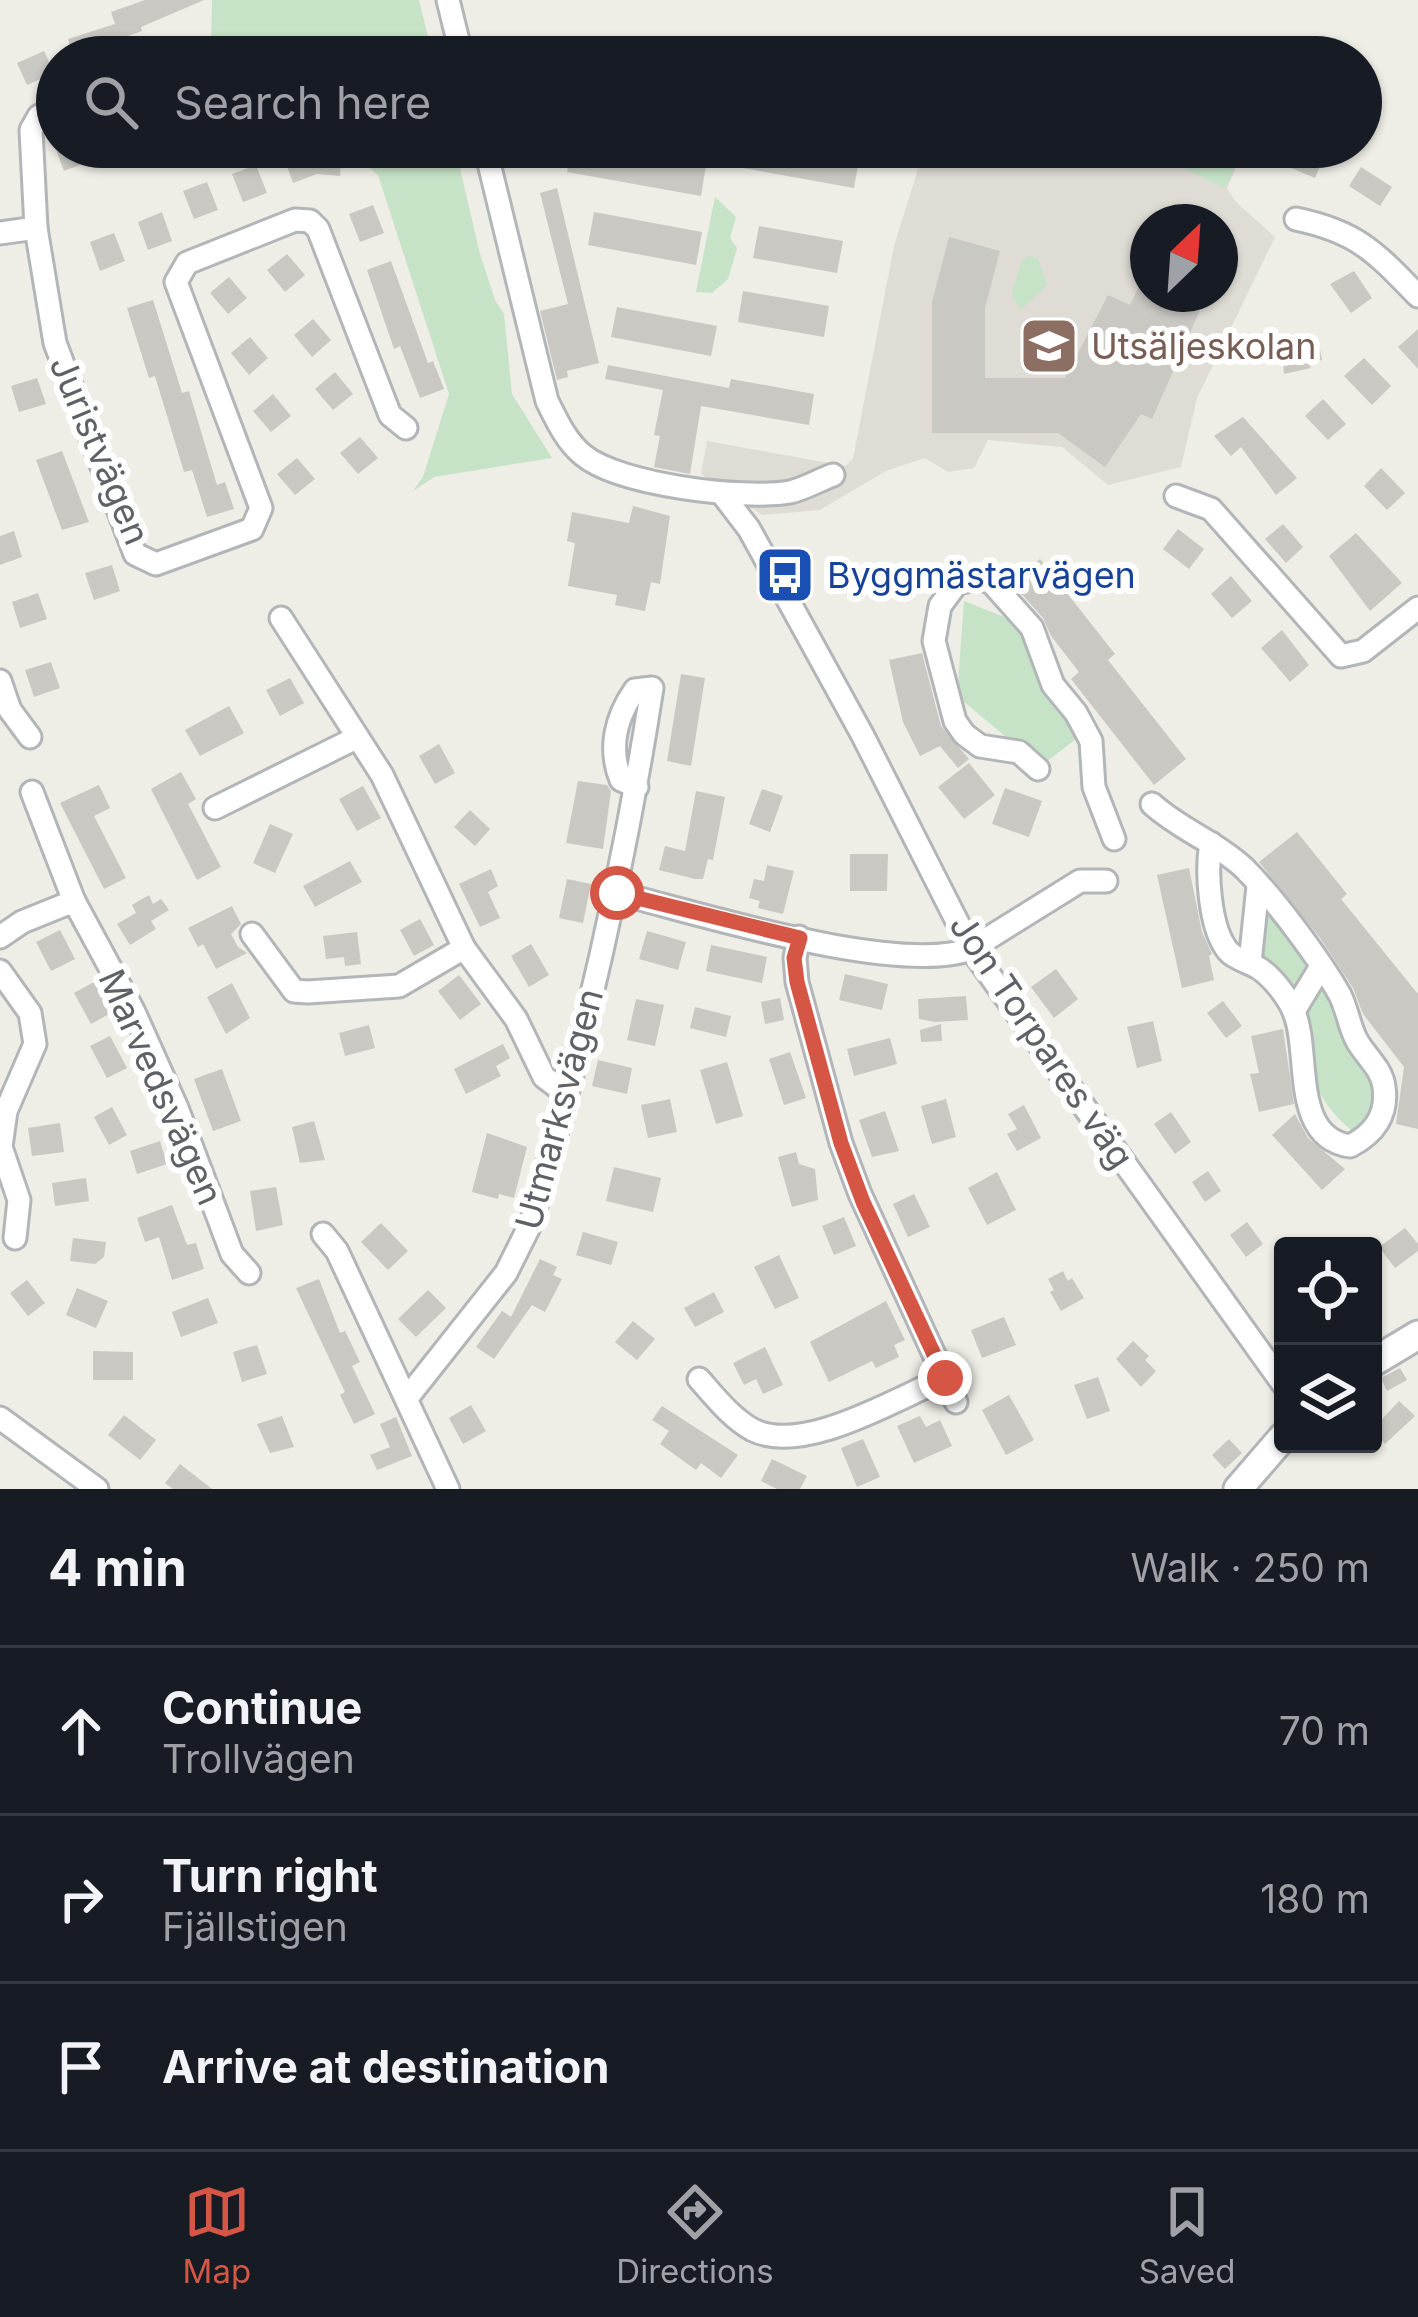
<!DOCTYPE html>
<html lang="en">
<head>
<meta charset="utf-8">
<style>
	body { margin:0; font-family:Inter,sans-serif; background:#242831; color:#f1f3f6 }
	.controls { position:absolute; right:36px; bottom:36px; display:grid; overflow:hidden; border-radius:12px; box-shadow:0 3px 9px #0004 }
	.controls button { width:108px; height:108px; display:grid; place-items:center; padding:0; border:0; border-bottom:3px solid #363941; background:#171b24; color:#f1f3f6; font:60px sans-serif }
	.compass { position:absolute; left:1130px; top:204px; width:108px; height:108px; border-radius:50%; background:#171b24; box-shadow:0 3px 9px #0004; rotate:25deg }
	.stop { position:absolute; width:36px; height:36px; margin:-27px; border:9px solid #d55645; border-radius:50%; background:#fff }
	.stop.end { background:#d55645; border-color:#fff; box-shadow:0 3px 12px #0008 }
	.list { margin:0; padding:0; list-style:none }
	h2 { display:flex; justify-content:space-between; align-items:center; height:156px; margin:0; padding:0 48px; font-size:51px }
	h2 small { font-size:39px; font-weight:400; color:#9ea1a6 }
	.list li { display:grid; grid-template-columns:78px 1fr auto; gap:36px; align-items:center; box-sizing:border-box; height:168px; padding:0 48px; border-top:3px solid #363941 }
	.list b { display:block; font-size:45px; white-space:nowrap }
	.list p { margin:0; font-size:39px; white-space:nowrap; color:#9ea1a6 }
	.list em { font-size:39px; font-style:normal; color:#9ea1a6 }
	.icon { flex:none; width:66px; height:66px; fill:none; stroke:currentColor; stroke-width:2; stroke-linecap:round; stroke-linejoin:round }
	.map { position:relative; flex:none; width:1418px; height:1489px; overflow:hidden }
	.search { position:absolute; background:#171b24; box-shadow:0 3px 9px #0004; left:36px; right:36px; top:36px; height:132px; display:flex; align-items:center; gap:30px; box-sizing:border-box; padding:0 42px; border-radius:66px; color:#9ea1a6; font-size:45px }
	.sheet { height:660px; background:#171b24 }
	nav { display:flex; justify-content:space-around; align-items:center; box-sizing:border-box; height:168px; border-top:3px solid #363941; background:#171b24; font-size:33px; color:#9ea1a6 }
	nav a { display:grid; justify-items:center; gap:6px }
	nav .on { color:#d55645 }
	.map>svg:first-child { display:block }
</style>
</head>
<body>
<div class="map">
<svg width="1418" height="1489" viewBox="0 0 1418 1489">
	<rect width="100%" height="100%" fill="#eeede6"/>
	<path fill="#dedcd5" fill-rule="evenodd" d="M925 147H1246L1227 188 1236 202 1275 237 1197 398 1181 467 1108 485 1062 447 988 440 974 468 948 472 925 458 886 471 820 510 762 515 701 474 707 441 845 466 853 459 894 246ZM1148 222H1220V294H1148Z"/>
	<g fill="#c6e3c7">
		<path d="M212 0H419L433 57H220L211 49Z"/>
		<path d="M344 147H455L480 254 495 300 504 314 512 394 552 458 434 477 413 491 423 477 449 394 378 175Z"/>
		<path d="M1141 147H1245L1225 188Z"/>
		<path d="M715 197 736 217 730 238 737 248 728 279 712 293 696 292Z"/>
		<path d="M1028 256 1038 258 1047 285 1020 310 1012 293 1021 263Z"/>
		<path d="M964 601 1022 624 1076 739 1041 766 957 696Z"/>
		<path d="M1263 901 1313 964 1300 991 1257 951Z"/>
		<path d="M1321 976 1381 1091 1373 1123 1355 1133C1307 1094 1310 1065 1300 1008Z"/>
	</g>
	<g fill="#cac8c3">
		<path d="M145 0H204L141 27 142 31 99 46 103 57H73L68 39 115 24 111 12Z"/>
		<path d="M44 51 54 73 27 85 17 63Z"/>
		<path d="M55 147H158V148L116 164 112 153 64 171Z"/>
		<path d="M307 147 309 153 342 155 340 176 317 174 293 183 283 155Z"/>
		<path d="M571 147H607L706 165 701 196 567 172Z"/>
		<path d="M736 147H823L860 154 854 188 732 166Z"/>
		<path d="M1292 147H1309L1325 154 1315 178 1284 165Z"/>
		<path d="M256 165 267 193 243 202 232 174Z"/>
		<path d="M1361 167 1392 187 1380 206 1349 186Z"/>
		<path d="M207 182 218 210 194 219 183 191Z"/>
		<path d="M557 188 599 363 567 371 568 377 557 380 540 311 568 304 540 193Z"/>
		<path d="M373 205 384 233 360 242 349 214Z"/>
		<path d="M162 212 172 241 148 250 138 222Z"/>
		<path d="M594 212 702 232 696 265 588 245Z"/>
		<path d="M759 226 843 241 837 273 753 258Z"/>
		<path d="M114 233 125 261 100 271 90 242Z"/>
		<path d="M949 237 1000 251 985 308V378H1065L1108 295 1130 305 1148 267V294H1207L1152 419 1141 414 1105 467 1058 433H932V302Z"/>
		<path d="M287 254 305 275 285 292 267 270Z"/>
		<path d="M391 261 428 363 433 361 444 389 420 398 400 346 394 349 367 270Z"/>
		<path d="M1354 271 1372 298 1351 313 1330 284Z"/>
		<path d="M229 277 247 298 228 314 210 293Z"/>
		<path d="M743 291 829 306 824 337 738 322Z"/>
		<path d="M153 300 182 393 189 391 217 485 225 482 234 509 207 517 192 470 184 472 155 376 149 378 127 308Z"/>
		<path d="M617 307 717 326 711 356 611 337Z"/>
		<path d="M313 319 331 340 312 357 294 335Z"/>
		<path d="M1418 329V369L1398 347Z"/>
		<path d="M250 337 268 358 249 375 231 353Z"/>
		<path d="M1318 340 1322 360 1309 363 1311 368 1284 374 1282 348Z"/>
		<path d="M1364 358 1391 386 1372 405 1344 376Z"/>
		<path d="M608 365 729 388 731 379 814 394 809 425 701 406 690 474 654 467 660 436 654 435 663 390 605 379Z"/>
		<path d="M335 372 353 394 333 410 315 389Z"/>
		<path d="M37 378 46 404 19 412 11 386Z"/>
		<path d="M273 394 291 416 271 432 253 411Z"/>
		<path d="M1323 399 1346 424 1328 440 1305 416Z"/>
		<path d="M1243 417 1297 478 1276 495 1241 447 1231 456 1214 436Z"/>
		<path d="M360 437 378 458 358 474 340 453Z"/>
		<path d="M62 451 89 522 62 530 36 460Z"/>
		<path d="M297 458 315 479 295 495 277 474Z"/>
		<path d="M1381 468 1405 493 1387 510 1364 486Z"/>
		<path d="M633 506 670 516 660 584 651 582 645 611 615 605 617 595 568 586 575 543 567 541 572 512 629 523Z"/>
		<path d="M1283 524 1303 547 1286 563 1265 539Z"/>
		<path d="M1178 529 1204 549 1189 569 1163 549Z"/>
		<path d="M14 531 22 557 0 565V536Z"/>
		<path d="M1356 533 1402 583 1370 611 1329 556Z"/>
		<path d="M1040 559 1115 654 1108 660 1186 759 1154 785 1071 679 1079 672 1051 636 1043 618 1011 582Z"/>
		<path d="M112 565 120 591 94 600 85 573Z"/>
		<path d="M1231 576 1252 601 1232 618 1211 594Z"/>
		<path d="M38 593 47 619 20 628 12 602Z"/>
		<path d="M1282 630 1309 665 1290 682 1261 648Z"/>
		<path d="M922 653 941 726 969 759 958 768 940 746 920 756 903 722 889 660Z"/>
		<path d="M51 662 60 688 34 697 25 670Z"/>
		<path d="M681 674 705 678 691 766 667 761Z"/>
		<path d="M290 678 304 703 280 716 266 690Z"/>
		<path d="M229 706 244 733 200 756 185 730Z"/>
		<path d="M439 744 455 773 435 784 419 756Z"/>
		<path d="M969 763 995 795 964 819 938 787Z"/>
		<path d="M181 772 196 799 188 804 221 867 197 880 151 789Z"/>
		<path d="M578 781 607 785 611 791 603 849 566 843Z"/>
		<path d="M99 785 110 808 94 816 126 878 104 889 60 803Z"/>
		<path d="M363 786 381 818 357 831 339 799Z"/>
		<path d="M1005 788 1042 801 1029 837 992 824Z"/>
		<path d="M762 789 783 796 770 832 749 824Z"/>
		<path d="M696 791 725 797 713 860 708 859 703 879H695L659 870 665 846 685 851Z"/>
		<path d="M470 810 490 829 475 846 454 827Z"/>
		<path d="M270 824 293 834 275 873 253 863Z"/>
		<path d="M1297 832 1347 894 1341 899 1418 994V1129L1396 1124 1404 1067 1363 1014 1353 988 1320 938 1259 862Z"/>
		<path d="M850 854H888L887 891H850Z"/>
		<path d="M350 861 362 882 315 907 303 886Z"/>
		<path d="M767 865 794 871 783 914 758 908 760 901 749 898 754 879 764 881Z"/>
		<path d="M1189 868 1202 932 1212 954 1209 956 1214 980 1182 988 1157 875Z"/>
		<path d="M491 869 498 886 488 892 500 918 480 927 459 884Z"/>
		<path d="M567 879 591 884 583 923 559 918Z"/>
		<path d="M149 895 153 904 161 899 169 910 151 921 156 929 130 945 117 924 136 913 132 905Z"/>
		<path d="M232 906 241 924 231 934 238 947 247 953 216 969 203 944 198 947 188 928Z"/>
		<path d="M420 919 434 945 414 956 400 930Z"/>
		<path d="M60 930 75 959 51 971 36 942Z"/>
		<path d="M647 931 686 942 678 970 639 959Z"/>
		<path d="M357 932 361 964 345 966 344 957 326 959 323 936Z"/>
		<path d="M531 944 549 975 529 987 511 956Z"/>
		<path d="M711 945 767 957 762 983 706 971Z"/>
		<path d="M1056 969 1078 999 1054 1018 1031 987Z"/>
		<path d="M845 974 888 984 882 1010 839 1000Z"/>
		<path d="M459 975 481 1004 460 1020 438 991Z"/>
		<path d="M94 982 111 1013 91 1024 74 993Z"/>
		<path d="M232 983 250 1018 226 1034 207 997Z"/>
		<path d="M966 996 968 1020 935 1022 919 1019 918 999Z"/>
		<path d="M780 998 784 1020 765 1024 761 1002Z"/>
		<path d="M636 999 664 1005 655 1046 627 1040Z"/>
		<path d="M1223 1001 1242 1026 1226 1038 1207 1013Z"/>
		<path d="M695 1007 731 1016 726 1037 690 1028Z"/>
		<path d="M1153 1021 1162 1061 1137 1068 1127 1027Z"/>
		<path d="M941 1024 942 1041 921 1042 920 1030Z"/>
		<path d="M369 1025 375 1048 345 1056 339 1033Z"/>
		<path d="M1283 1029 1294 1104 1259 1112 1250 1074 1259 1073 1251 1036Z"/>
		<path d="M110 1036 127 1068 107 1078 90 1046Z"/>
		<path d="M890 1038 897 1064 854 1076 847 1049Z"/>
		<path d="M503 1044 510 1058 496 1066 501 1076 466 1094 454 1069Z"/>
		<path d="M790 1052 806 1098 784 1105 769 1059Z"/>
		<path d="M598 1060 632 1068 627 1094 592 1086Z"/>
		<path d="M727 1062 743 1116 716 1124 700 1070Z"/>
		<path d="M222 1069 241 1121 213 1131 194 1079Z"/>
		<path d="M670 1099 677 1132 648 1138 641 1105Z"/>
		<path d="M946 1099 956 1137 932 1144 921 1106Z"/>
		<path d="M1024 1105 1041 1138 1017 1151 1007 1134 1017 1129 1008 1114Z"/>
		<path d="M112 1107 127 1135 109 1145 94 1117Z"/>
		<path d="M885 1111 899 1151 872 1157 859 1120Z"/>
		<path d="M1171 1112 1191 1142 1175 1154 1154 1124Z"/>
		<path d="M1295 1114 1308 1138 1345 1169 1322 1190 1272 1135Z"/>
		<path d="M314 1121 325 1160 300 1163 292 1127Z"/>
		<path d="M60 1123 64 1152 32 1156 28 1128Z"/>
		<path d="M487 1133 527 1147 514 1198 499 1194 498 1199 472 1192Z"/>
		<path d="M160 1141 167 1164 137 1174 130 1151Z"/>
		<path d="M796 1152 799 1164 815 1169 818 1200 792 1207 778 1157Z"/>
		<path d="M614 1167 661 1178 653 1212 606 1201Z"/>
		<path d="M1208 1171 1221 1191 1205 1202 1192 1182Z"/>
		<path d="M997 1172 1016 1210 987 1225 968 1188Z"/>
		<path d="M86 1178 89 1201 55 1206 52 1183Z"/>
		<path d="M276 1187 283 1225 256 1231 250 1191Z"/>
		<path d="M914 1194 930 1227 908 1237 893 1204Z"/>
		<path d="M172 1205 187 1245 196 1243 204 1269 172 1280 159 1237 145 1242 137 1218Z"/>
		<path d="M844 1217 856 1246 834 1255 822 1226Z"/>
		<path d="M1247 1222 1263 1244 1246 1257 1230 1235Z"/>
		<path d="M381 1223 408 1251 388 1270 361 1242Z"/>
		<path d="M1405 1228 1418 1244V1251L1395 1268 1379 1247Z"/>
		<path d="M583 1232 618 1242 611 1265 576 1255Z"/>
		<path d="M73 1238 106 1242 104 1257 95 1264 70 1261Z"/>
		<path d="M779 1255 799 1298 775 1309 754 1267Z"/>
		<path d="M540 1259 557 1267 553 1275 562 1279 545 1312 532 1305 494 1359 476 1347 502 1311 511 1317Z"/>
		<path d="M1063 1271 1068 1281 1072 1278 1084 1298 1061 1311 1050 1292 1054 1290 1048 1279Z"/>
		<path d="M319 1279 340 1333 345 1331 360 1362 352 1366 375 1414 354 1424 340 1395 345 1392 296 1288Z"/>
		<path d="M27 1280 45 1303 28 1316 10 1293Z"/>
		<path d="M77 1288 108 1301 96 1328 66 1315Z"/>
		<path d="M428 1290 446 1308 416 1337 398 1319Z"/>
		<path d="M714 1292 724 1312 695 1327 684 1308Z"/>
		<path d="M208 1298 218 1323 181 1337 172 1312Z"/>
		<path d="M886 1301 905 1340 894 1345 899 1357 876 1368 872 1361 829 1382 810 1342Z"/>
		<path d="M1004 1317 1016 1345 982 1358 971 1330Z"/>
		<path d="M633 1321 655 1339 637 1360 615 1342Z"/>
		<path d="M1133 1341 1149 1356 1145 1360 1156 1371 1141 1387 1116 1359Z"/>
		<path d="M257 1345 267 1374 242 1382 233 1352Z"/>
		<path d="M765 1347 783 1385 763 1394 756 1379 744 1385 733 1363Z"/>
		<path d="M93 1351 133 1352V1380H93Z"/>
		<path d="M1400 1368 1407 1380 1387 1391 1381 1378Z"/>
		<path d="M1098 1377 1110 1411 1087 1419 1074 1385Z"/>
		<path d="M1009 1395 1034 1440 1006 1455 982 1410Z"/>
		<path d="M1399 1401 1415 1416 1385 1444 1373 1429Z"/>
		<path d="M471 1405 486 1431 463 1444 449 1418Z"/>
		<path d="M662 1406 738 1455 721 1478 701 1463 696 1470 660 1444 669 1431 652 1420Z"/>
		<path d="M124 1415 156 1440 140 1460 108 1435Z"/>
		<path d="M282 1416 294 1447 270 1453 257 1424Z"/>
		<path d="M920 1416 926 1427 940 1420 952 1446 914 1463 897 1426Z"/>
		<path d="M396 1417 412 1456 377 1470 370 1455 390 1447 380 1424Z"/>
		<path d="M863 1439 880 1477 857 1487 841 1448Z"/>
		<path d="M1229 1439 1242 1453 1225 1469 1212 1455Z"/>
		<path d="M772 1459 807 1476 800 1489H777L761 1481Z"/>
		<path d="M180 1464 212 1489H173L165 1483Z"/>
	</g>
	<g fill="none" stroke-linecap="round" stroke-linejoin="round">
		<defs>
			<g id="street">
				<path d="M448 0 462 57"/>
				<path d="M159 57 162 54"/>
				<path d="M485 147 547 401C557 421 566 441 583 455 619 485 744 500 790 492 804 489 819 480 833 475"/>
				<path d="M1296 219C1358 232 1375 252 1418 296"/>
				<path d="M36 228 55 343 135 554 156 564 252 529 261 508 176 282 187 263 295 220 310 221 318 229 390 415 406 428"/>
				<path d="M0 233 36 228 31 130 39 116 57 108"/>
				<path d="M723 495 749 529 863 736 971 949 1283 1384"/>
				<path d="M1176 496 1211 509 1341 656 1363 651 1418 608"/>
				<path d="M281 618 382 775 464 948 516 1019 544 1077 565 1093"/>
				<path d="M0 681 10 710 30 737"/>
				<path d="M1038 769 1019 752 980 746 964 734 955 721 934 641 940 606 957 583 980 578 992 583 1032 628 1053 685 1076 713 1091 741 1094 787 1114 839"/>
				<path d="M32 792 74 901"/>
				<path d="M1152 804C1179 829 1216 842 1244 868 1274 898 1319 958 1340 995 1347 1009 1349 1025 1356 1039 1364 1055 1382 1068 1384 1087 1388 1115 1374 1134 1350 1146 1290 1137 1311 1052 1294 1012 1288 997 1273 978 1260 969 1250 962 1236 960 1228 951 1209 928 1206 870 1211 843"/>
				<path d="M215 808 356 738"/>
				<path d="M617 893C698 913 897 976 971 949L1080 881H1106"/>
				<path d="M252 934 294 991 308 992 399 986 464 948"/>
				<path d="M0 937 22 922 74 901 134 1012 177 1108 232 1254 249 1273"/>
				<path d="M799 937 795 958 797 982 841 1143 860 1194 956 1402"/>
				<path d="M1250 963 1258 886"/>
				<path d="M0 971 30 1013 35 1044 6 1111 1 1147 19 1200 15 1238"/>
				<path d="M1294 1011 1320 968"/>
				<path d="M323 1234 337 1251 448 1489"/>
				<path d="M699 1379C714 1396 732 1419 753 1430 804 1455 895 1399 945 1378"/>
				<path d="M407 1398 506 1273 531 1223C583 1047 624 869 652 688L635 690C616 717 608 748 621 780L637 787"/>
				<path d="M0 1418 97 1489"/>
			</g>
			<g id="secondary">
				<path d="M1373 1362 1418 1335"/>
				<path d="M1238 1489 1283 1437"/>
			</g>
		</defs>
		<use href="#street" stroke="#b3b6b9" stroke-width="27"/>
		<use href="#secondary" stroke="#b2b5b9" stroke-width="33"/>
		<use href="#street" stroke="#fff" stroke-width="21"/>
		<use href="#secondary" stroke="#fff" stroke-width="27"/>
	</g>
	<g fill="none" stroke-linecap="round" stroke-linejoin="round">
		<path stroke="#d55645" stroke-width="15" d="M617 893 800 938 794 958 797 982 841 1143 863 1202 945 1378"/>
	</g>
	<defs>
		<symbol id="school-square" viewBox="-11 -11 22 22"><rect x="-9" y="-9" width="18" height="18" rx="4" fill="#8d6e63" stroke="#fff"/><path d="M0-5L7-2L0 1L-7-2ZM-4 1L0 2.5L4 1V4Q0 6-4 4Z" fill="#fff"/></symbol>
		<symbol id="bus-square" viewBox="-11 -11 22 22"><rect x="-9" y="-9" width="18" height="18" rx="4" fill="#1a4fb4" stroke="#fff"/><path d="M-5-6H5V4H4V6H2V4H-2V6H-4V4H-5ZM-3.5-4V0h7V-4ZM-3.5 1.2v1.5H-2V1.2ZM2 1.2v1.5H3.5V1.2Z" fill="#fff"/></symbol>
	</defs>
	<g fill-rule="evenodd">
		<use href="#school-square" x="1016" y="313" width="66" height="66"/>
		<use href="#bus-square" x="752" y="542" width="66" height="66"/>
	</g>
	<g text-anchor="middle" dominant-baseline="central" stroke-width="12" stroke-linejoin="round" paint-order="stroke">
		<g font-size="36" fill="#785e54" stroke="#fff" text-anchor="start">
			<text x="1091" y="346">Utsäljeskolan</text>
		</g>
		<g font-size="36" fill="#5e6165" stroke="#fff">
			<text transform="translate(100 450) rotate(67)">Juristvägen</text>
			<text transform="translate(1042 1041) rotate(56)">Jon Torpares väg</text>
			<text transform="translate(161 1087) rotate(66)">Marvedsvägen</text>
			<text transform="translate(559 1109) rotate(-75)">Utmarksvägen</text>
		</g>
		<g font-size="36" fill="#164399" stroke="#fff" text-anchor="start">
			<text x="827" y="575">Byggmästarvägen</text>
		</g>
	</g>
</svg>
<div class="controls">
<button><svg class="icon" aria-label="locate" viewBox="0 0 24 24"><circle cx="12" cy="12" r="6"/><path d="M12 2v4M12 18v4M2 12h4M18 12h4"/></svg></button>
<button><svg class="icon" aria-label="layers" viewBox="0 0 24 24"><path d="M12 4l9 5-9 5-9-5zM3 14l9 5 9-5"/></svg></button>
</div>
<svg class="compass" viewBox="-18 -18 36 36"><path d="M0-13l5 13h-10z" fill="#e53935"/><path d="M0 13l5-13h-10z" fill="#9ea1a6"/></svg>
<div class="stop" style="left:617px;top:893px"></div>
<div class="stop end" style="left:945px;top:1378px"></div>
<div class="search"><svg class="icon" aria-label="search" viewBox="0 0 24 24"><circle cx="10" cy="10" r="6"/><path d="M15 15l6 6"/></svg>Search here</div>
</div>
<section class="sheet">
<h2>4 min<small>Walk · 250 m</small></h2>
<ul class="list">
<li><svg class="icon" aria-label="ahead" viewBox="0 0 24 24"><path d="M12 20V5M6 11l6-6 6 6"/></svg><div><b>Continue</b><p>Trollvägen</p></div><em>70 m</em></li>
<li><svg class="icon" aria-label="right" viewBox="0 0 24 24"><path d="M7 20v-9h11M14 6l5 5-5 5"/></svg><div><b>Turn right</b><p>Fjällstigen</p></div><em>180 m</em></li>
<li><svg class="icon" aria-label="arrive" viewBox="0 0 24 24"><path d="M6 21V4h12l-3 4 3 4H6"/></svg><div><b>Arrive at destination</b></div></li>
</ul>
</section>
<nav>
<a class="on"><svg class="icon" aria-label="map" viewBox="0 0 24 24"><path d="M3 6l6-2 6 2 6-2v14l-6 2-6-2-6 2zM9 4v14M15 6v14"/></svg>Map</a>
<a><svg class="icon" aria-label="directions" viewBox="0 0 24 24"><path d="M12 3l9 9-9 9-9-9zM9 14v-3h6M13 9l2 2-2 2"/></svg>Directions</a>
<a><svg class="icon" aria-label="saved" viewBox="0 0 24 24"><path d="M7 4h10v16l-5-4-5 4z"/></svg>Saved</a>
</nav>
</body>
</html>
